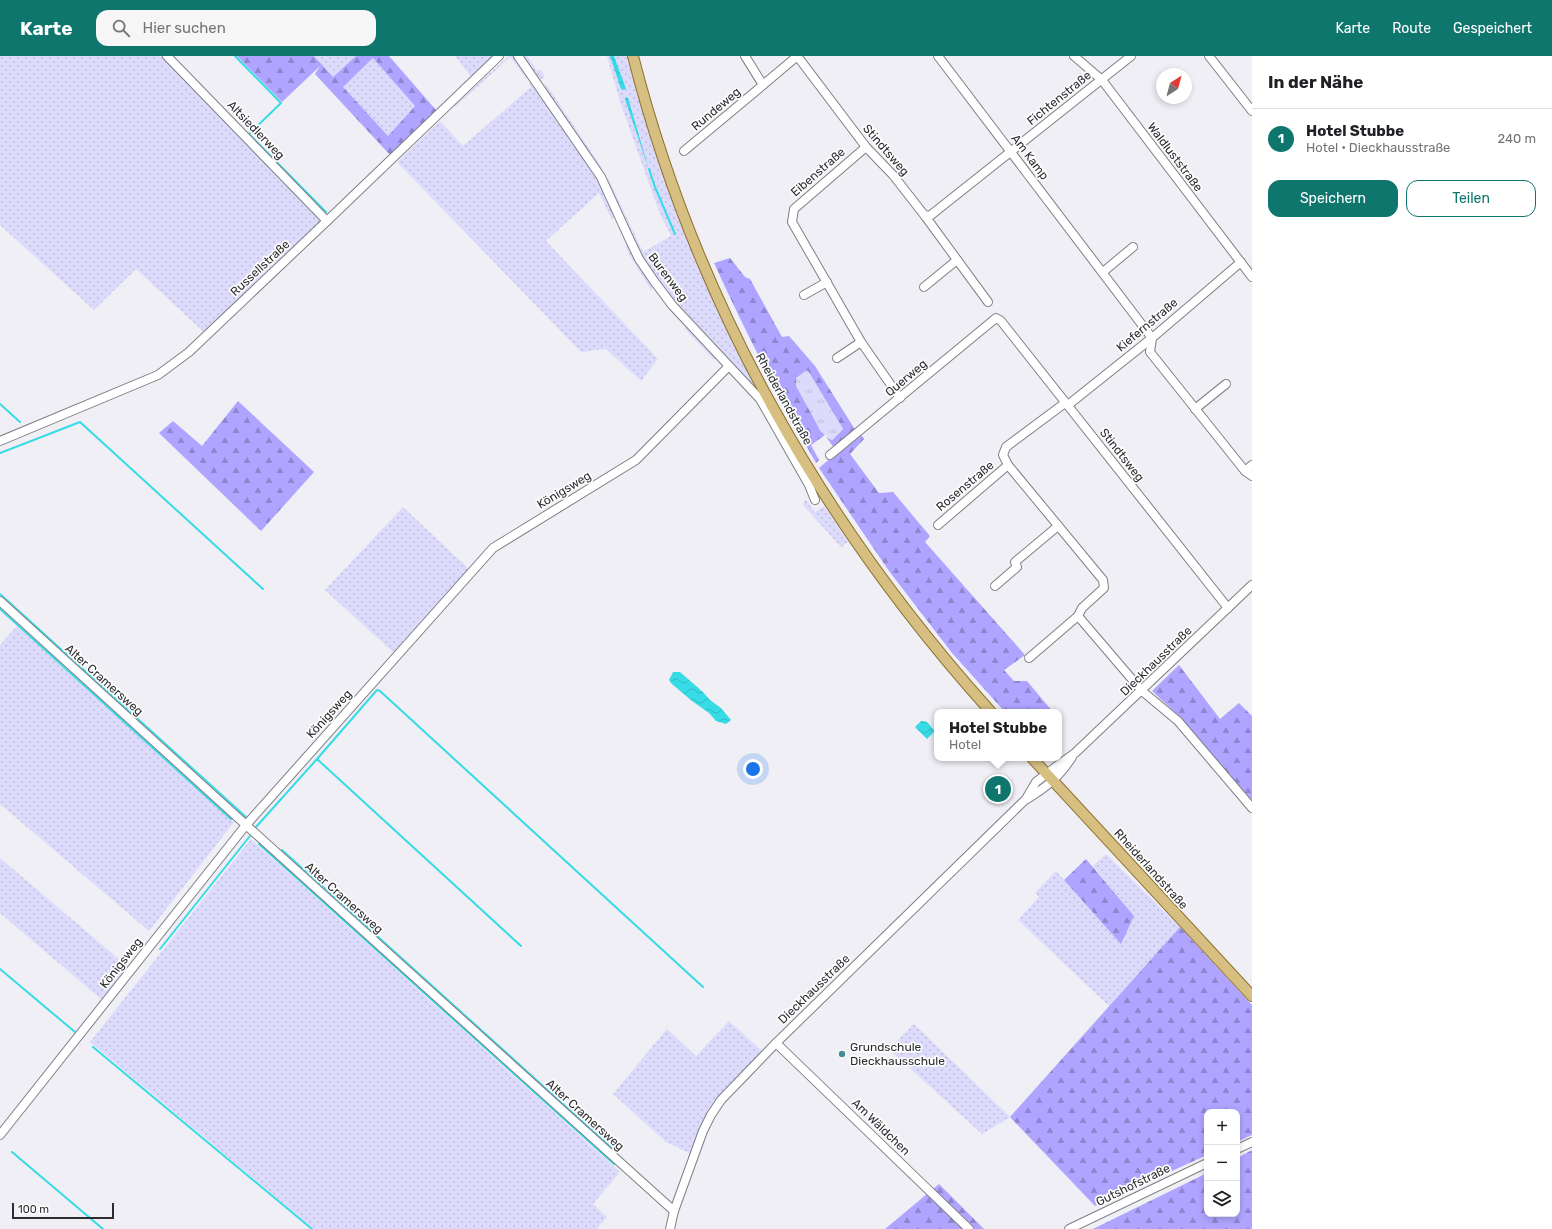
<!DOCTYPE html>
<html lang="de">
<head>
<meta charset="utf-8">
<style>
	body { margin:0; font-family:Rubik,sans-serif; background:#f6f6f6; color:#202124 }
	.controls { position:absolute; right:12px; bottom:12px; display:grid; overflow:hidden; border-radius:8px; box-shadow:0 2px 6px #0003 }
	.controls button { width:36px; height:36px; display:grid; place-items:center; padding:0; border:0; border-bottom:1px solid #e0e0e0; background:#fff; color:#202124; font:20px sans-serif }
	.compass { position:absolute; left:1156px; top:12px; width:36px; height:36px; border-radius:50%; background:#fff; box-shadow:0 2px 6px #0003; rotate:36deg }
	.scale { position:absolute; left:12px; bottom:10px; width:102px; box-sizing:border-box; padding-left:4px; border:2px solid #2d2d30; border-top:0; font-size:11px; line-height:14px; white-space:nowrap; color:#2d2d30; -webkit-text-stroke:3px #fdfdfe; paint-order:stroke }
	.you { position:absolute; left:753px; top:713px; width:14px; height:14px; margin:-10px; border:3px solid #fff; border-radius:50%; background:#1a73e8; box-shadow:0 0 0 6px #1a73e833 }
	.badge { display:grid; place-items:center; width:26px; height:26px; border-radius:50%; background:#0f766e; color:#fff; font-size:13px; font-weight:700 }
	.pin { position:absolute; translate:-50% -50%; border:2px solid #fff; box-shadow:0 1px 4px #0006 }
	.popup { position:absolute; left:934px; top:653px; width:128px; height:52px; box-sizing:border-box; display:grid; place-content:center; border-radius:8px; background:#fff; filter:drop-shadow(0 1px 3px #0005); font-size:13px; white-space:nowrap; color:#757577 }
	.popup b { font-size:15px; color:#202124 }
	.popup::after { content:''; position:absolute; left:50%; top:100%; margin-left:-8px; border:8px solid transparent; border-top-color:#fff }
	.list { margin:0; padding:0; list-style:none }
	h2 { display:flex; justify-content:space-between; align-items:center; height:52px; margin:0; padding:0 16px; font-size:17px }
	h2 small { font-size:13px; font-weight:400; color:#757577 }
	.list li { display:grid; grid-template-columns:26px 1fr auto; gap:12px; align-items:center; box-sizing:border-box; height:60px; padding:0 16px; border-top:1px solid #e0e0e0 }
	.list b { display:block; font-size:15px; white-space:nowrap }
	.list p { margin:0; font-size:13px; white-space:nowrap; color:#757577 }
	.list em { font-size:13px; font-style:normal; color:#757577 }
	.actions { display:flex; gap:8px; padding:12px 16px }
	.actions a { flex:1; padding:9px 0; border:1px solid #0f766e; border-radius:12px; text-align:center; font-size:14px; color:#0f766e }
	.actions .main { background:#0f766e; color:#fff }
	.icon { flex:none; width:22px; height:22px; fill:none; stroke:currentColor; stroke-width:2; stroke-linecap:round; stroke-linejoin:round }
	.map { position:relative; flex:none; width:1252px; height:1173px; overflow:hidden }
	header { display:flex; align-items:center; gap:24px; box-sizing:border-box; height:56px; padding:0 20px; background:#0f766e; color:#fff }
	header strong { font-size:19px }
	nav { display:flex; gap:22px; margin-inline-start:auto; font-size:14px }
	.search { width:280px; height:36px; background:#f6f6f6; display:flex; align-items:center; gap:10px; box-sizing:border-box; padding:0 14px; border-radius:12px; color:#757577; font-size:15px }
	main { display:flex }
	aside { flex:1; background:#fff }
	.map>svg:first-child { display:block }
</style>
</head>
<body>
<header>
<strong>Karte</strong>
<div class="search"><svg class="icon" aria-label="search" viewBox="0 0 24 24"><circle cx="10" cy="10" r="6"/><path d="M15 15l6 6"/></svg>Hier suchen</div>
<nav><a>Karte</a><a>Route</a><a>Gespeichert</a></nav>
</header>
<main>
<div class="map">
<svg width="1252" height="1173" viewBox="0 0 1252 1173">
	<defs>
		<pattern id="grass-dots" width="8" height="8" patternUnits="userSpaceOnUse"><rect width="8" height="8" fill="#dddbfc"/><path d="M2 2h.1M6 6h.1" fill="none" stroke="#bebcd8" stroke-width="1.8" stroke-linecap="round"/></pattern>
		<pattern id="forest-firs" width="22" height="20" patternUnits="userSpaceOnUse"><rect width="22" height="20" fill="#afa4ff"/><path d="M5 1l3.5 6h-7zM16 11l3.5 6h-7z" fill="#8f86cf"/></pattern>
		<pattern id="park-tufts" width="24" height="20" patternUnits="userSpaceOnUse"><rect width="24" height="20" fill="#dddbfc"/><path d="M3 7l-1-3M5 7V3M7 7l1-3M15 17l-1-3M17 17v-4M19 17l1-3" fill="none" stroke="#bebcd8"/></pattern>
		<pattern id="water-waves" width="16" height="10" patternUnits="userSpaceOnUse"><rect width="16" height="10" fill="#36dbe6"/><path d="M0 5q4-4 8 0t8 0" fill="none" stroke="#30bcc6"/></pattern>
	</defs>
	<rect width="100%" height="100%" fill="#efeff5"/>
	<g fill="url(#grass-dots)">
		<path d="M0 0H162L321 164 206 278 136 213 94 254 0 169Z"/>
		<path d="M314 0H356L333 21Z"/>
		<path d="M455 0H493L471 21Z"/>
		<path d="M509 0H516L530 20 526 22 510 1 455 51 454 49Z"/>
		<path d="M523 0H527L537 15 541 14 545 21 539 24Z"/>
		<path d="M607 0H626L649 74 694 195 832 458 815 432 760 339 671 244 646 210 606 125 608 122 643 196 671 180 660 158 620 46Z"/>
		<path d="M373 2 415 50 388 80 342 31Z"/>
		<path d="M531 26 603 130 616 159 612 164 599 137 546 185 658 303 641 325 606 293 581 296 397 106 440 65 463 90 531 31 529 28Z"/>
		<path d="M546 28 602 112 598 113 543 32Z"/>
		<path d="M627 189H630L654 231 651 234 632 203 625 190Z"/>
		<path d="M688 270 717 300 714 304 684 272Z"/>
		<path d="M805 443 815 456 824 450 848 486 841 491 803 449Z"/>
		<path d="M403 451 469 513 393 596 325 534Z"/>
		<path d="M17 570 234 766 149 875 0 748V589Z"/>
		<path d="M251 783 620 1116 593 1148 607 1161 597 1173H314L90 986Z"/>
		<path d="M1106 798 1180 871 1109 950 1018 864 1039 841 1035 837 1056 815 1121 887 1134 860 1093 810Z"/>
		<path d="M0 802 128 911 101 943 0 857Z"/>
		<path d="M729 965 762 995 714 1045 702 1069 691 1098 666 1086 613 1038 667 973 696 1000Z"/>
		<path d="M914 968 1010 1061 982 1078 889 993Z"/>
	</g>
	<g fill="url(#forest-firs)" fill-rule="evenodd">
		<path d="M237 0H314L333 21 356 0H389L436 54 390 99 315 18 320 10 282 46ZM373 2 415 50 388 80 343 31Z"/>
		<path d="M730 202 745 221 750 223 782 281 789 280 815 310 856 375 835 393 826 381 832 384 843 373 808 315 796 322 820 374 825 379 811 389 819 404 816 407C779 342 745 275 714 207Z"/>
		<path d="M238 345 314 416 261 475 159 377 173 365 202 390Z"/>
		<path d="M860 377 864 383 850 398 879 437 893 436 930 480 925 486 1025 599 1004 614 1014 625H1027L1053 656H1005L952 597 889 515 819 412Z"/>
		<path d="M1179 609 1220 663 1239 647 1252 660V746L1179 660 1152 635Z"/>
		<path d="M1086 803 1134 860 1121 888 1064 824Z"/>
		<path d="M1180 871 1252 949V1079L1237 1086V1056H1207V1099L1095 1150 1010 1061Z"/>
		<path d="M1252 1094V1173H1093L1207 1117V1158H1237V1102Z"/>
		<path d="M939 1128 984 1173H885Z"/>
	</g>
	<path fill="url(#park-tufts)" d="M807 314 843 373 832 384 820 374 796 330V322Z"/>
	<g fill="url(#water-waves)">
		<path d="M610 0H614L626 33 623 34 621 33Z"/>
		<path d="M626 41 628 42 649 114 625 43Z"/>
		<path d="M673 616H680L703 636 710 644 721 652 731 664 726 668 716 665 709 657 692 645 672 628 669 624Z"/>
		<path d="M921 665C930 665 929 670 935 675L927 683 915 671Z"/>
	</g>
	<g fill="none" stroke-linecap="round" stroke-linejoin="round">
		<g stroke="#36dbe6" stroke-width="2">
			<path d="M235 0 281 47 249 78 326 156"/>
			<path d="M649 113 655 131 675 178"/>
			<path d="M0 348 20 366"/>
			<path d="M0 397 80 366 263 533"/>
			<path d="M0 538 246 761"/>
			<path d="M0 553 231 763"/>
			<path d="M317 703 377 634 380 635 703 931"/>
			<path d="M256 771 317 703 521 890"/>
			<path d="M259 788 614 1108"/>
			<path d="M282 794 617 1097"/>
			<path d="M160 893 250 780"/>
			<path d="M0 913 75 976"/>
			<path d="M93 991 312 1173"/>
			<path d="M12 1096 103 1173"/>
		</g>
		<defs>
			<g id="minor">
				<path d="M167 0 327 165"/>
				<path d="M518 0 601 121 628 180 639 203 654 225 672 249 760 343 809 429 815 444"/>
				<path d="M938 0 1152 282 1150 296 1245 415 1252 420"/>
				<path d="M1074 0 1102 24 1252 221"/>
				<path d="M1209 0 1252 55"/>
				<path d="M763 29 795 2 798 1 866 91 893 119 925 160 988 246"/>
				<path d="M866 91 794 153 792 166 861 286 900 342"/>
				<path d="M684 95 763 29 745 0"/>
				<path d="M925 160 931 159 1131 0"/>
				<path d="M1103 216 1133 191"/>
				<path d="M924 231 957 204"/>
				<path d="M804 239 827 226"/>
				<path d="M837 302 861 286"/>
				<path d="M1065 347 1006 391 1003 399 1008 409 1103 524 1104 532 1082 552 1078 560 1142 635 1178 665 1252 752"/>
				<path d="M1068 349 1152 282 1241 206"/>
				<path d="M1195 353 1226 328"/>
				<path d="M0 385 158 319 189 296 327 165 499 0"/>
				<path d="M830 399 996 262 1001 265 1228 552"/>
				<path d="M1245 415 1252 409"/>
				<path d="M938 469 1008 409"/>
				<path d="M995 530 1017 511 1015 506 1058 470"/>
				<path d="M0 545 246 769 674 1155"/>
				<path d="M1029 602 1078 560"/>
				<path d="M1027 743C1047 731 1060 720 1072 701"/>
				<path d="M776 987 969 1173"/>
				<path d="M0 1079 246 769 493 492 636 404 729 310"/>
				<path d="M1237 1093 1252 1086"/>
				<path d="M670 1173 674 1155 703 1075 711 1059 721 1044 776 987 1026 743 1036 726 1057 710 1075 697 1252 529"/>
				<path d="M1069 1173 1207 1107"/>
			</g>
			<g id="major">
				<path d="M633 0C696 247 821 467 991 656"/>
				<path d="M1032 702 1252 940"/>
			</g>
		</defs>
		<use href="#minor" stroke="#7f7f84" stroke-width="10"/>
		<use href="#major" stroke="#8b6f2e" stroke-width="12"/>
		<use href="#minor" stroke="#fff" stroke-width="8"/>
		<use href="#major" stroke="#d7be81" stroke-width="10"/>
	</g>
	<circle fill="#468b98" stroke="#fdfdfe" stroke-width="1.5" cx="842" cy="998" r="4"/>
	<g text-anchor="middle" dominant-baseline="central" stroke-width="3.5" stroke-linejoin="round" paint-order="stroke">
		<g font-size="12" fill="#2d2d30" stroke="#fdfdfe">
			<text transform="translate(1059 42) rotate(-39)">Fichtenstraße</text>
			<text transform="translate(716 53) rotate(-40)">Rundeweg</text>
			<text transform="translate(256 74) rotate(46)">Altsiedlerweg</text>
			<text transform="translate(886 94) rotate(49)">Stindtsweg</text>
			<text transform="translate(1030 101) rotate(53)">Am Kamp</text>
			<text transform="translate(1175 101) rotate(53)">Waldluststraße</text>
			<text transform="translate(818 116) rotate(-41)">Eibenstraße</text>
			<text transform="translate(260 212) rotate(-43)">Russellstraße</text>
			<text transform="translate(668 221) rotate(53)">Burenweg</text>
			<text transform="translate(1147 269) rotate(-40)">Kiefernstraße</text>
			<text transform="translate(906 322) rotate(-40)">Querweg</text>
			<text transform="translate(784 343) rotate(61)">Rheiderlandstraße</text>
			<text transform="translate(1122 399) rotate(52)">Stindtsweg</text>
			<text transform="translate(965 430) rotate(-40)">Rosenstraße</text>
			<text transform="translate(564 434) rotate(-31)">Königsweg</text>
			<text transform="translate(1156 605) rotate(-44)">Dieckhausstraße</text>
			<text transform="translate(104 624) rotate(42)">Alter Cramersweg</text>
			<text transform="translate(329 658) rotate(-48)">Königsweg</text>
			<text transform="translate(1151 813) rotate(48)">Rheiderlandstraße</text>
			<text transform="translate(344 842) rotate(42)">Alter Cramersweg</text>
			<text transform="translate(121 907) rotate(-52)">Königsweg</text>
			<text transform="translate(814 933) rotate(-44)">Dieckhausstraße</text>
			<text transform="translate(585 1059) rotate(42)">Alter Cramersweg</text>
			<text transform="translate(881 1071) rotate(44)">Am Wäldchen</text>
			<text transform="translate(1133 1129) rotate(-26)">Gutshofstraße</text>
		</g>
		<g font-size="12" fill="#2d2d30" stroke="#fdfdfe" text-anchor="start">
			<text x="850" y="991">Grundschule<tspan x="850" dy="14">Dieckhausschule</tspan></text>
		</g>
	</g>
</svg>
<div class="controls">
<button>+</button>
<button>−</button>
<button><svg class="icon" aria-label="layers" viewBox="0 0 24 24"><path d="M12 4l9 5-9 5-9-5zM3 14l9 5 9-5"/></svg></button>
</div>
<svg class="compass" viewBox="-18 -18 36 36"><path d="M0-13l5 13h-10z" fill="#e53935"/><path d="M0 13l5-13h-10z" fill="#757577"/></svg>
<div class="scale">100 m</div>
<div class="you"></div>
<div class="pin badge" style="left:998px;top:733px">1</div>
<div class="popup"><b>Hotel Stubbe</b>Hotel</div>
</div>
<aside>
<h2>In der Nähe<small></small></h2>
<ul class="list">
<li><span class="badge">1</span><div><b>Hotel Stubbe</b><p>Hotel · Dieckhausstraße</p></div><em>240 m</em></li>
</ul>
<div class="actions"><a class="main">Speichern</a><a>Teilen</a></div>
</aside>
</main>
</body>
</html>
